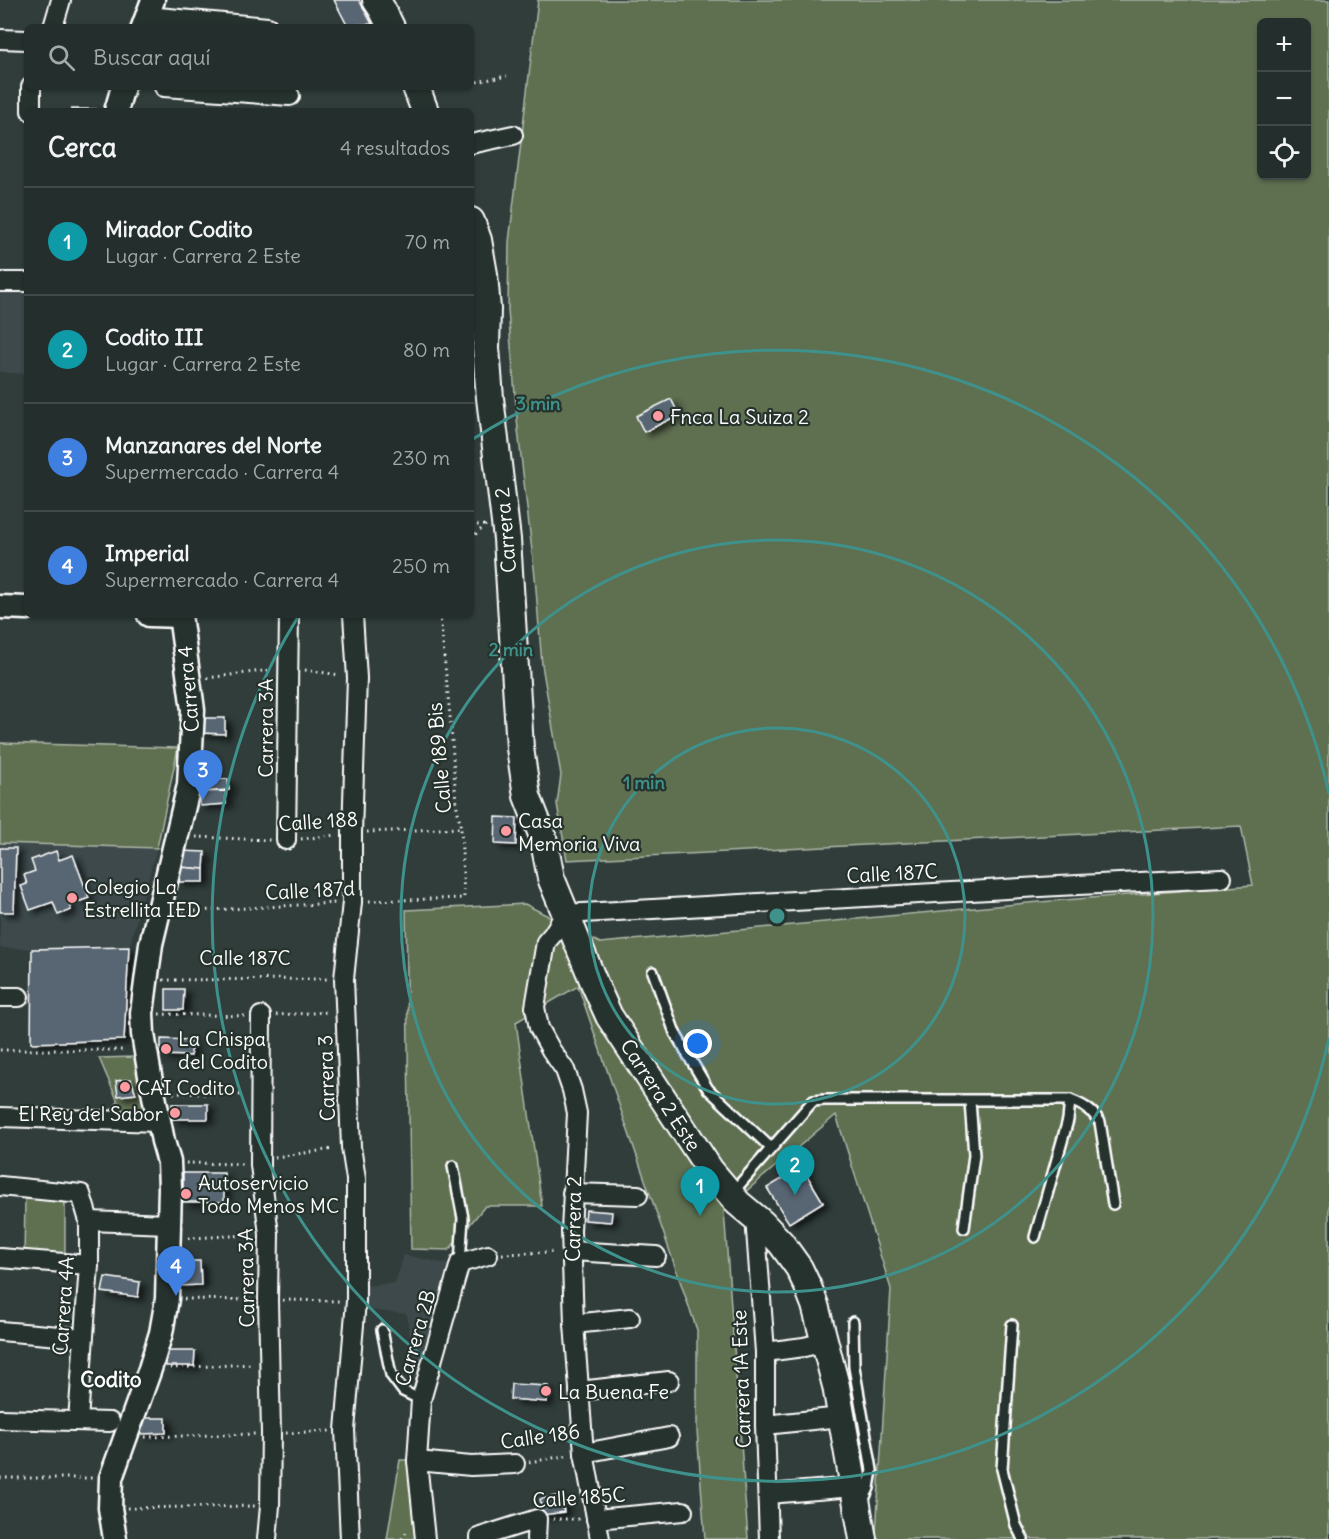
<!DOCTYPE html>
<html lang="es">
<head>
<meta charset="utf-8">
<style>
	body { margin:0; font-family:Delius,sans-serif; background:#2c3634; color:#f1f3f6 }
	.controls { position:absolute; right:18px; top:18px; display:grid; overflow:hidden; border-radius:9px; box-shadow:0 2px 4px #0004 }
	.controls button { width:54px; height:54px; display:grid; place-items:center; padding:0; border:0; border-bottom:2px solid #414a48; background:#242e2c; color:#f1f3f6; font:30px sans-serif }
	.you { position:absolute; left:698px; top:1044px; width:21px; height:21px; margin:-15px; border:4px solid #fff; border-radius:50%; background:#1a73e8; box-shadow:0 0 0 9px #1a73e833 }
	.badge { display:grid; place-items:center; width:39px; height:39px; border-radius:50%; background:#bca0f2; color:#fff; font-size:20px; font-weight:700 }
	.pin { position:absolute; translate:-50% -50px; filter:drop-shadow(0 2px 3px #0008) }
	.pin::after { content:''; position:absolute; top:32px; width:21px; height:18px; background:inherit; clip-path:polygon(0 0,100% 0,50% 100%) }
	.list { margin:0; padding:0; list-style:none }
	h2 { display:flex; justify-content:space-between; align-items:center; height:78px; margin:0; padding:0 24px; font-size:26px }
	h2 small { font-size:20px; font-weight:400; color:#a3a8a9 }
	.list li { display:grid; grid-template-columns:39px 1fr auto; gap:18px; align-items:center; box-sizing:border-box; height:108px; padding:0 24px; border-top:2px solid #414a48 }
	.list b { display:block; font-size:22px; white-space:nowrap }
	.list p { margin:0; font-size:20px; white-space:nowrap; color:#a3a8a9 }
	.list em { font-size:20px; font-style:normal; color:#a3a8a9 }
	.icon { flex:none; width:33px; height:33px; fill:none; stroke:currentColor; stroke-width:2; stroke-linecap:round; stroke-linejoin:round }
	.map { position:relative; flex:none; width:1329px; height:1539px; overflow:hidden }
	.search { position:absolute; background:#242e2c; box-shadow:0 2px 4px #0004; left:24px; top:24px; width:450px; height:66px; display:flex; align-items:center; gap:15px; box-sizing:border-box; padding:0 21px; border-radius:9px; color:#a3a8a9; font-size:22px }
	.panel { position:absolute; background:#242e2c; box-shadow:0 2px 4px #0004; left:24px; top:108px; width:450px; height:510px; border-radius:9px }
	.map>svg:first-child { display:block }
</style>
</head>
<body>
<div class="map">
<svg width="1329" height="1539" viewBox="0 0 1329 1539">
	<defs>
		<filter id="shadow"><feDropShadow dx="6" dy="4" stdDeviation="3" flood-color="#0009"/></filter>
	</defs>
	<rect width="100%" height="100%" fill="#303d3b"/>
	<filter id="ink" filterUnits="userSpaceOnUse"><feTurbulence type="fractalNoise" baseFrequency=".0167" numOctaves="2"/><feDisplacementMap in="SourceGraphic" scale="12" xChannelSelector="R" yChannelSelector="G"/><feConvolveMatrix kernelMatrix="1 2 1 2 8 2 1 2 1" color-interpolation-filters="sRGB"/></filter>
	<g filter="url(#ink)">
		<g fill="#3c494c">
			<path d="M0 293H27V374L0 372Z"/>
			<path d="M0 843 157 848 129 947 43 949 0 948Z"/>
			<path d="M404 1255 452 1265 416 1389 407 1314 366 1310 365 1286 395 1283Z"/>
		</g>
		<g fill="#5f6f51" stroke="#afb7a8" stroke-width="1.5" fill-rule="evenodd">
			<path d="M538 0H1329V1539H878L876 1533 891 1289 836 1115 724 1210 748 1539H705L697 1430V1330L578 986 516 1022 542 1206H485L449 1250 411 1249 406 910 525 904 600 943 1027 903 1253 885 1241 826 567 860 557 804 561 775 542 665 535 577 518 430 508 310 509 242ZM1262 22H1306V176H1262Z"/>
			<path d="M0 743 178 748 157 848 0 843Z"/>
			<path d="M135 1057 150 1113 112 1109 118 1102 99 1058Z"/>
			<path d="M25 1199H65V1257H24Z"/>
			<path d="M400 1460H409L417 1539H387Z"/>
		</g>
		<g fill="#586673" stroke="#fff" stroke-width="1.5" filter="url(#shadow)">
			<path d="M334 0H359L372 24 347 25Z"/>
			<rect x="71" y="109" width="25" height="2"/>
			<path d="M671 399 679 415 644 432 636 416Z"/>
			<path d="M202 718H225V734L201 733Z"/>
			<path d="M228 779 229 790 200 792V780Z"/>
			<path d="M226 791V804L200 806V792Z"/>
			<path d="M496 817 517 818 516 845 495 844Z"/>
			<path d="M0 848H16L14 912H0Z"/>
			<path d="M56 851 59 860 73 855 89 898 78 902 75 894 67 897 71 910 58 915 53 902 30 910 21 886 27 884 24 875 35 871 31 860Z"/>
			<path d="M180 851 205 852 204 869 179 867Z"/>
			<path d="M179 867 204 869V882H178Z"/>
			<path d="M129 947 124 1040 31 1043 32 949Z"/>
			<path d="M166 989H184L183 1010H166Z"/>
			<path d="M161 1039 191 1040V1056L161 1055Z"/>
			<path d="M131 1079 136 1094 118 1096 116 1081Z"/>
			<rect x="172" y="1104" width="36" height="15"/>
			<path d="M802 1167 823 1202 789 1223 767 1188Z"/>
			<rect x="183" y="1173" width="41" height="29"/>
			<path d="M586 1210 612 1212 611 1222 585 1220Z"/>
			<path d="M175 1261H200L201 1285 175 1286Z"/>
			<path d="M105 1277 140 1282 138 1297 102 1292Z"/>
			<path d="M167 1351H195L194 1366H166Z"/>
			<path d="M511 1384 548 1386 547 1402 510 1399Z"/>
			<path d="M140 1418H166V1433L141 1434Z"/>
			<path d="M561 1495 564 1512 543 1515 540 1499Z"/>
		</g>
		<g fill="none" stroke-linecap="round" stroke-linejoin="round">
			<defs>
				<g id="service">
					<path d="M653 972 675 1033 708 1089 771 1148"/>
					<path d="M453 1166 463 1218 460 1263"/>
					<path d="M732 1193 813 1101 824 1100H1070C1083 1105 1092 1110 1100 1122L1113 1204"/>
					<path d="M964 1228 974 1155 970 1101"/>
					<path d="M1035 1237 1068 1120 1070 1100"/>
					<path d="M853 1322 854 1367 872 1470 869 1488 863 1501"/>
					<path d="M1012 1325 1002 1469 1016 1525 1023 1539"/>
					<path d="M382 1330 391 1375 403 1391 421 1400"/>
				</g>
				<g id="minor">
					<path d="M147 16 268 27"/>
					<path d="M53 27 61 0"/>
					<path d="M0 39 27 40"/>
					<path d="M31 87V111"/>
					<path d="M164 87 290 96"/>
					<path d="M471 144 513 135"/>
					<path d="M0 282H27"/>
					<path d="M286 840 289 615"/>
					<path d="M0 997H19"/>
					<path d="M261 1016 260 1165 269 1234 268 1300 271 1433 270 1506 267 1539"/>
					<path d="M0 1117 159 1122"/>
					<path d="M0 1186 81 1194 89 1221V1265L78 1421"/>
					<path d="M572 1193 638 1195"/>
					<path d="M755 1217 765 1352V1425L769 1539"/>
					<path d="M89 1221 168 1224"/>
					<path d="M572 1251 656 1256"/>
					<path d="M0 1258 89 1265"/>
					<path d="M574 1324 630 1318"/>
					<path d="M0 1331 83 1338"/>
					<path d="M765 1352 804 1347 825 1342"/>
					<path d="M579 1391 669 1381"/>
					<path d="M0 1419 110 1422"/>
					<path d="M765 1425 841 1417"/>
					<path d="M584 1453 669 1437"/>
					<path d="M417 1461 471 1466 515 1464"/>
					<path d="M768 1494 854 1487"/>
					<path d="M596 1519 683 1511"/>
					<path d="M350 1539 345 1430 356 1301V1179L351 1147 344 979 352 902V833L357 678 353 615"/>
					<path d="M425 1539 417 1461 421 1400 460 1263 488 1255"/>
					<path d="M480 1539V1537L537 1519 536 1539"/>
					<path d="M600 1539 584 1453 574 1324 571 1231 577 1113 572 1090 565 1070 551 1050 539 1028 535 1007 546 942 553 934 565 914 1058 886 1222 878"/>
				</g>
				<g id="tertiary">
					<path d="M143 27 153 0"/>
					<path d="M116 111 123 87"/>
					<path d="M0 607 27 608"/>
					<path d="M149 615 180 616"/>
					<path d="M115 1539 110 1508 111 1478 150 1369 161 1333 167 1299 170 1188 169 1162 163 1141 150 1076 143 1034 142 1013 151 944 189 785 193 710 180 615"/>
				</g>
				<g id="secondary">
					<path d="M376 0 382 9 391 27"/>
					<path d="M416 87 425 111"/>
					<path d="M471 221 478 240 484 274 487 309 486 348 490 398 507 539 520 748 527 796 543 837 551 878 595 985 609 1016 710 1170 738 1203 762 1223 781 1243 799 1268 808 1287 815 1305 836 1386 863 1539"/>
				</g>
			</defs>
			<use href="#service" stroke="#fff" stroke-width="14"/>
			<use href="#minor" stroke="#fff" stroke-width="22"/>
			<use href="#tertiary" stroke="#fff" stroke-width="27"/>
			<use href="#secondary" stroke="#fff" stroke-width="30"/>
			<g stroke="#fff" stroke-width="3" stroke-dasharray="1.5 4.5" stroke-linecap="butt">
				<path d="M471 83 507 76"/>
				<path d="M437 89 450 87"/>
				<path d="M471 525H484"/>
				<path d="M471 538 486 525"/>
				<path d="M305 670 340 675"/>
				<path d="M207 678 271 670"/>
				<path d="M367 832 461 828"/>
				<path d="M196 837 270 840"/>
				<path d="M301 839 336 835"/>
				<path d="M369 901 464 898 461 828 456 802 451 726 440 615"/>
				<path d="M177 912 335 903"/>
				<path d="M163 980 328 979"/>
				<path d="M159 1014 245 1016"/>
				<path d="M276 1015 329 1012"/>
				<path d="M0 1050H126"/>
				<path d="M173 1093 244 1095"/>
				<path d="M275 1157 334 1149"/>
				<path d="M186 1163 245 1164"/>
				<path d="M188 1238 253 1235"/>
				<path d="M502 1254 555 1252"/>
				<path d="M184 1299 252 1300"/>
				<path d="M283 1300 339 1301"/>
				<path d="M170 1368 253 1364"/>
				<path d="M286 1433 330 1431"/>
				<path d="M145 1437 255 1434"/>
				<path d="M529 1462 570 1455"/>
				<path d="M0 1478H94"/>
				<path d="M127 1508 255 1506"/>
				<path d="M553 1519H580"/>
				<path d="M402 1539 406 1532 408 1533"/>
			</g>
			<use href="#service" stroke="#26332d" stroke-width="9"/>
			<use href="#minor" stroke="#26332d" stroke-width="18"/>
			<use href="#tertiary" stroke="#26332d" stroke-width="22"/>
			<use href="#secondary" stroke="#26332d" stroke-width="26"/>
		</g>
	</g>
	<g fill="none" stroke="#3f918b" stroke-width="3">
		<circle cx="777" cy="916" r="188"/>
		<circle cx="777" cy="916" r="376"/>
		<path d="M1329 1038A565 565 0 1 1 298 617M473 439A565 565 0 0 1 1329 794"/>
	</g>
	<g fill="#ff9aa2" stroke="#26332d" stroke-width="2">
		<circle cx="658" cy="416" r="6"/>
		<circle cx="506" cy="831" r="6"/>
		<circle cx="72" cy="898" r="6"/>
		<circle cx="166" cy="1049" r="6"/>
		<circle cx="125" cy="1087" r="6"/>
		<circle cx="175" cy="1113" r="6"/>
		<circle cx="186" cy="1194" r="6"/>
		<circle cx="546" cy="1391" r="6"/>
	</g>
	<g text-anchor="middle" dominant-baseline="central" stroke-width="4.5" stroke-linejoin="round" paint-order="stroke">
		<g font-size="20" fill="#fff" stroke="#26332d" text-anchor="start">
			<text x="670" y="416">Fnca La Suiza 2</text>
			<text x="518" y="820">Casa<tspan x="518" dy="23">Memoria Viva</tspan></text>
			<text x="84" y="886">Colegio La<tspan x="84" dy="23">Estrellita IED</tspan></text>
			<text x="178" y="1038">La Chispa<tspan x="178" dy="23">del Codito</tspan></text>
			<text x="137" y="1087">CAI Codito</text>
			<text x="163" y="1113" text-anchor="end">El Rey del Sabor</text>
			<text x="198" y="1182">Autoservicio<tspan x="198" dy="23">Todo Menos MC</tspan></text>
			<text x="558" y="1391">La Buena Fe</text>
		</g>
		<g font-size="20" fill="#fff" stroke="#26332d">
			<text transform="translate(505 530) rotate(-95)">Carrera 2</text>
			<text transform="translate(188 689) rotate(-95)">Carrera 4</text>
			<text transform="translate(265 728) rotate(-90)">Carrera 3A</text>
			<text transform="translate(439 758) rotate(-95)">Calle 189 Bis</text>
			<text transform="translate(318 821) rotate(-4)">Calle 188</text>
			<text transform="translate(892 873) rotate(-3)">Calle 187C</text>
			<text transform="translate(310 890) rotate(-3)">Calle 187d</text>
			<text x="245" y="957">Calle 187C</text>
			<text transform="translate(326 1078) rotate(-92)">Carrera 3</text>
			<text transform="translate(661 1095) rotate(57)">Carrera 2 Este</text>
			<text transform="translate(573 1219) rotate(-89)">Carrera 2</text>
			<text transform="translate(246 1278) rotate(-91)">Carrera 3A</text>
			<text transform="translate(63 1306) rotate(-86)">Carrera 4A</text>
			<text transform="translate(415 1338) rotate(-74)">Carrera 2B</text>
			<text transform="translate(741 1379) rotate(-92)">Carrera 1A Este</text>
			<text transform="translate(540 1436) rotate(-8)">Calle 186</text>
			<text transform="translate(579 1497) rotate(-4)">Calle 185C</text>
		</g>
		<g font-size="21" font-weight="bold" fill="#fff" stroke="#26332d">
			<text x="111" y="1379">Codito</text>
		</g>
	</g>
	<circle cx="777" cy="916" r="9" fill="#3f918b" stroke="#26332d" stroke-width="3"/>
	<g font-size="18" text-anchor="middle" font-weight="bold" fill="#3f918b" stroke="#26332d" stroke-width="4.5" stroke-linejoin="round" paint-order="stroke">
		<text x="538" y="410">3 min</text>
		<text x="511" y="656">2 min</text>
		<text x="644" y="789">1 min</text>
	</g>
</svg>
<div class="controls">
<button>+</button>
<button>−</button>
<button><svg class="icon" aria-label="locate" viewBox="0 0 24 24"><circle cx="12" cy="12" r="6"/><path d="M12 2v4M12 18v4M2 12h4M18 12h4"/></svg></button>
</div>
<div class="you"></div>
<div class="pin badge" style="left:700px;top:1216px;background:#0f9aa8">1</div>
<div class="pin badge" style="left:795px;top:1195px;background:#0f9aa8">2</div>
<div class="pin badge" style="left:203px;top:800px;background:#3f7fe0">3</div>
<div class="pin badge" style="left:176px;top:1296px;background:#3f7fe0">4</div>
<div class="search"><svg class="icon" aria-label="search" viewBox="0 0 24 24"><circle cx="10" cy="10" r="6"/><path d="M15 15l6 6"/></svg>Buscar aquí</div>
<section class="panel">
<h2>Cerca<small>4 resultados</small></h2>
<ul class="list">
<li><span class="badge" style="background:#0f9aa8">1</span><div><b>Mirador Codito</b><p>Lugar · Carrera 2 Este</p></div><em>70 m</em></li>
<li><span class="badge" style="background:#0f9aa8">2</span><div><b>Codito III</b><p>Lugar · Carrera 2 Este</p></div><em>80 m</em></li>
<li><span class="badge" style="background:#3f7fe0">3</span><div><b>Manzanares del Norte</b><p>Supermercado · Carrera 4</p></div><em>230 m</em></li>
<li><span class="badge" style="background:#3f7fe0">4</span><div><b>Imperial</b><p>Supermercado · Carrera 4</p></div><em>250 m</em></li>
</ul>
</section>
</div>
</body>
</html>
